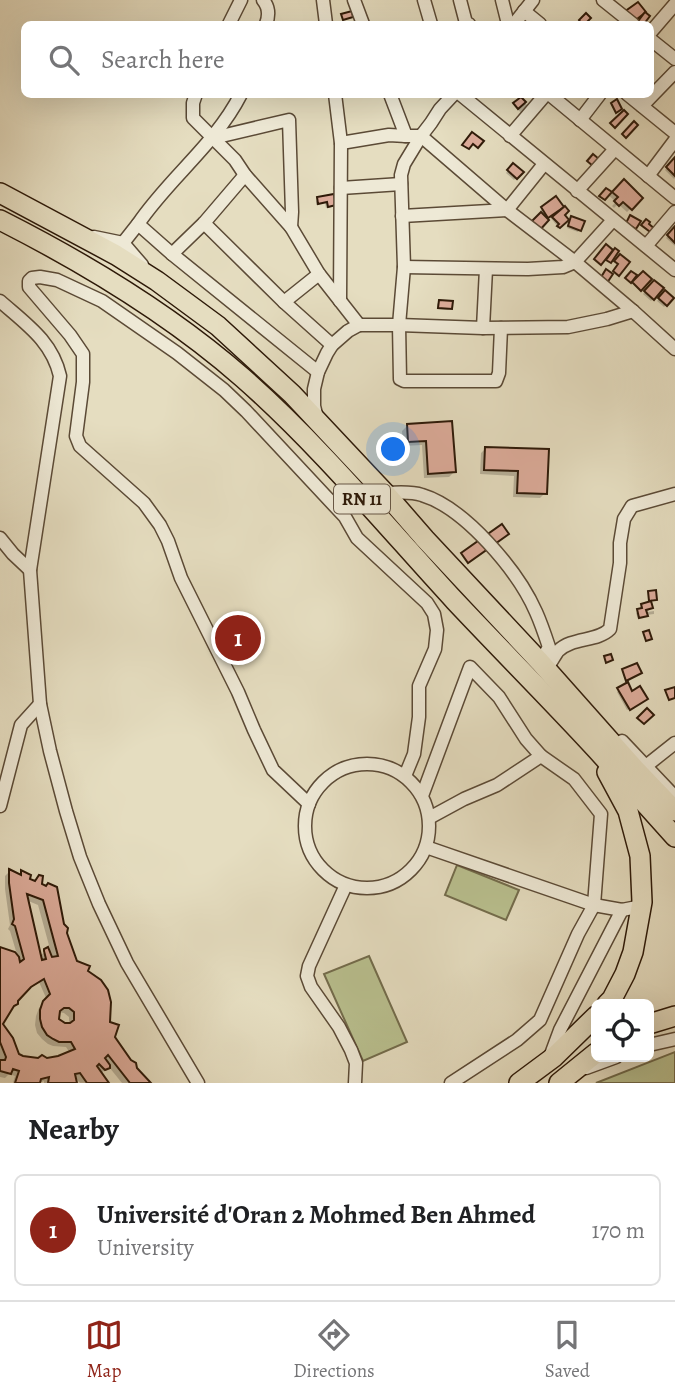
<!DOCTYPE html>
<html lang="en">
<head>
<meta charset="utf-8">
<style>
	body { margin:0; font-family:Alegreya,serif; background:#f2f2f2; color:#202124 }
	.controls { position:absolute; right:21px; bottom:21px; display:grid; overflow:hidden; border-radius:10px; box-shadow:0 7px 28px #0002 }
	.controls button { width:63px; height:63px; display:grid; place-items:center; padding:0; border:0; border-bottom:2px solid #e0e0e0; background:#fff; color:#202124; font:35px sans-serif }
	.you { position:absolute; left:394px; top:450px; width:24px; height:24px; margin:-18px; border:5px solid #fff; border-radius:50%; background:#1a73e8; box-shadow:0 0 0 10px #1a73e833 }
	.badge { display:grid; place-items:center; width:46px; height:46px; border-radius:50%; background:#8f2418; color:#fff; font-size:23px; font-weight:700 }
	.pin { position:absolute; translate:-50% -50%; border:4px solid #fff; box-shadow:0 2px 7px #0006 }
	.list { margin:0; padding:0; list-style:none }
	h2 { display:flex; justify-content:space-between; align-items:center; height:91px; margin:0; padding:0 28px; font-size:30px }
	h2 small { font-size:23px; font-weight:400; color:#757577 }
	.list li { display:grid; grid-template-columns:46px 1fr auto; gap:21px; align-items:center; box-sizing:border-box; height:112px; margin:0 14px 14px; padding:0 14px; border:2px solid #e0e0e0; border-radius:10px }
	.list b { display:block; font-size:26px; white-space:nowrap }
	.list p { margin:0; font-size:23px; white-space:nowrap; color:#757577 }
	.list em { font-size:23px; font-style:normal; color:#757577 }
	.icon { flex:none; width:38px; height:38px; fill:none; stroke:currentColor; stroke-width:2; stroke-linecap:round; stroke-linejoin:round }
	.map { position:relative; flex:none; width:675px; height:1083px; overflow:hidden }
	.search { position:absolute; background:#fff; box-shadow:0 7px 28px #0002; left:21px; right:21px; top:21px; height:77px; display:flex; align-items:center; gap:18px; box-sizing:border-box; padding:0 24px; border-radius:10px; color:#757577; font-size:26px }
	.sheet { height:217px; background:#fff }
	nav { display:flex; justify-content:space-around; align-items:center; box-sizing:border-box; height:98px; border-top:2px solid #e0e0e0; background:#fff; font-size:19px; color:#757577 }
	nav a { display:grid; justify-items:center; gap:4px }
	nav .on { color:#8f2418 }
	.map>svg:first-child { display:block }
</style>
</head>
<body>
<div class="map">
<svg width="675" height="1083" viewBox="0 0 675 1083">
	<rect width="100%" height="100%" fill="#e5ddc0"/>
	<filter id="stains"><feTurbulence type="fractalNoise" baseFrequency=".00286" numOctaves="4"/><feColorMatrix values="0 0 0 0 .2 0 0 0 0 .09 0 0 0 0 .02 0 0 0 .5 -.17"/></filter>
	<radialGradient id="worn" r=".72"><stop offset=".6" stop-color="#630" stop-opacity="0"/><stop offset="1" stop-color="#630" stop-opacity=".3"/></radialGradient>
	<g fill="#b9c08f" stroke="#736c4c" stroke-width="2">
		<path d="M457 865 519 890 506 920 445 895Z"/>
		<path d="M369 956 407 1042 363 1061 324 974Z"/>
		<path d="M675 1052V1083H596Z"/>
	</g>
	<g fill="#0003" fill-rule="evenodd">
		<path d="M521 99 530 108 522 114 514 105Z"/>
		<path d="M675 159V178L674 179 665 170Z"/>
		<path d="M513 165 521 172 514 180 506 173Z"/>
		<path d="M624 182 641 198 627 212 618 204 614 208 612 206 616 202 607 194 603 200 600 197 607 190 612 194Z"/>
		<path d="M332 196 334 205 332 207 326 208 325 203 316 205V201L318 199Z"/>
		<path d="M556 199 563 210 562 215 567 220 557 229 558 227 549 216 546 219 540 211Z"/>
		<path d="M570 220 579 230 578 232 567 228Z"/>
		<path d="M675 229V246L666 238Z"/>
		<path d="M654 282 662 288 651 301 643 294Z"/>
		<path d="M665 292 672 298 664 307 657 301Z"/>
		<path d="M439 302 451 308 448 310 437 309V304Z"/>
		<path d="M451 423 454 472 449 477 424 478 422 445 403 446 402 431 407 426Z"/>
		<path d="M486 448 547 451 545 493 540 498 513 497 514 476 480 474 481 453Z"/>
		<path d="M642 605 651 608 647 612 654 611V614L646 615 638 619 636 613 641 610 640 607Z"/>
		<path d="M619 690 632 693 644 701 627 710 617 692Z"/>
		<path d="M9 872 18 876 22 872 27 880 40 885 65 933 75 963 86 972 113 1037 136 1069 149 1083H122L109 1067 100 1074 107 1083H80L73 1075 75 1083H44V1081L39 1083H13L15 1076 9 1074 5 1078 0 1077V949L18 958 10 931 8 929 10 925 5 889V876ZM26 900 38 905 50 949 39 956ZM39 982 47 1000 39 1008 36 1016 35 1025 37 1033 42 1039 48 1044 53 1046 66 1047 70 1053 47 1060 17 1056 1 1025 25 991ZM58 1012 64 1013 69 1017V1025H64L57 1019Z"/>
	</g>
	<g fill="#ddac9b" stroke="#2d1908" stroke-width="2" fill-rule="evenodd">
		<path d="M638 2 646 12 632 23 624 12Z"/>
		<path d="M352 11 353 17 343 20 341 14Z"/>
		<path d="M645 12 650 16 644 24H636Z"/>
		<path d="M586 13 591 18 585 24H582L579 20Z"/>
		<path d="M521 97 526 102 518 109 513 103Z"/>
		<path d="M617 99 622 109 616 113 611 103Z"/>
		<path d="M624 110 628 114 615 128 610 123Z"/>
		<path d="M634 121 638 125 626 138 622 134Z"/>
		<path d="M472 132 484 141 478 148 473 144 469 149 462 145Z"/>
		<path d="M593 154 599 159 593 166 587 161Z"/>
		<path d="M675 157V176L666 167Z"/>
		<path d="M513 163 524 172 517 179 507 170Z"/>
		<path d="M624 179 643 198 632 210 623 202 619 206 614 201 618 197 612 192Z"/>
		<path d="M606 188 612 192 605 200 599 196Z"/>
		<path d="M334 194 336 205 328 207 327 202 318 204 317 197Z"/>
		<path d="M556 196 564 207 548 218 541 207Z"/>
		<path d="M565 206 569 211 565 215 569 220 560 228 557 226 559 224 552 217Z"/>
		<path d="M541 212 549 220 539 231 530 223Z"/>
		<path d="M630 215 641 221 636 229 626 223Z"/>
		<path d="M571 216 585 221 581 231 568 226Z"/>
		<path d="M646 219 650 222 649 224 656 230 653 234 641 225Z"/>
		<path d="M675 226V243L667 235Z"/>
		<path d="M606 244 613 250 601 265 594 259Z"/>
		<path d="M615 248 619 251 611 263 606 260Z"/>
		<path d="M620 254 630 262 619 276 613 271 618 264 614 261Z"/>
		<path d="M606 269 613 274 607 283 600 279Z"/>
		<path d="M631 271 637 275 631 283 625 278Z"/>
		<path d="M643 271 652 279 641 291 632 282Z"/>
		<path d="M654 280 664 288 654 300 644 291Z"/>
		<path d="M665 290 674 298 667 306 658 298Z"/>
		<path d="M439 300 453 301 452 309 438 308Z"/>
		<path d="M452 421 456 472 428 474 426 441 408 442 407 424Z"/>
		<path d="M485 447 549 449 547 494 517 493 518 471 484 470Z"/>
		<path d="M502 524 509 534 468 563 461 553Z"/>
		<path d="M656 590 657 600 649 601 648 591Z"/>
		<path d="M651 601 653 608 646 610 648 616 639 618 637 609 642 608 641 604Z"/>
		<path d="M649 630 652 639 646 641 643 632Z"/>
		<path d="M611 654 613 660 606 663 604 656Z"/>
		<path d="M637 663 642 673 626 681 622 669Z"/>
		<path d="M628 682 632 691 640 686 648 699 630 710 617 688Z"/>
		<path d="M675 687V698L669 700 665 690Z"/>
		<path d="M647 708 654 715 644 724 637 718Z"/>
		<path d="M9 869 21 875V870L31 875 30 879 35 881 39 875 43 876 42 884 46 886 48 883 57 887 64 924 68 928 67 933 77 961 90 966 88 971 101 980 108 990 111 1002 110 1022 119 1025 115 1037 131 1060 136 1063 137 1068 151 1083H130L108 1055 105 1058 110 1065V1068L105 1070 99 1064 97 1066 109 1083H87L80 1073 75 1074 77 1083H48L49 1077 41 1079 40 1083H15L19 1071 13 1069 11 1074 0 1071V1060H5L6 1057 0 1042V947L15 952 19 957 20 962 24 959 15 926 12 924 14 919 9 883ZM27 894 43 900 58 956 52 957 48 947 44 949V951L46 959 42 960ZM44 979 50 994 43 1001 40 1010V1019L42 1027 47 1035 53 1039 59 1042H71L75 1049 58 1056 47 1058 42 1055 38 1058 23 1056 19 1054 13 1038 3 1024 14 1006 18 1004V1001L31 987ZM64 1008H69L74 1012V1020L70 1023H65L59 1019 60 1011Z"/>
	</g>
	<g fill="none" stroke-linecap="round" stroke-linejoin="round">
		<defs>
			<g id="minor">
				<path d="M263 0C269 7 269 16 266 24"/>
				<path d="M323 0 326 24"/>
				<path d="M354 0 363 24"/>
				<path d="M424 0 431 24"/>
				<path d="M460 0 466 23 469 24"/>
				<path d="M502 0 508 24"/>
				<path d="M603 0 633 24"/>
				<path d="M524 11 540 24"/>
				<path d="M229 24 241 0"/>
				<path d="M514 24 533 0"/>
				<path d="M650 33 675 4"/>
				<path d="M650 39 675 59"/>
				<path d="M196 94 193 103V118L235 160 245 175 291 227 319 274 359 325"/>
				<path d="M335 94 341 143 340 301"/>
				<path d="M390 94 406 136H421L507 210 575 262 633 311 675 349"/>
				<path d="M454 94 440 109 431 123 421 136 404 164 401 175 404 267 399 325 400 379 404 381H496L499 373 501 328"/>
				<path d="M460 94 675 270"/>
				<path d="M549 94 675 198"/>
				<path d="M627 94 675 133"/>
				<path d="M642 106 675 72"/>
				<path d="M580 120 600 94"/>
				<path d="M510 136 546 94"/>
				<path d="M213 138 289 120 292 212 291 227"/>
				<path d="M341 143 389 135 406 136"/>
				<path d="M648 176 675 140"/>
				<path d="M341 188 401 184"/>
				<path d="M577 191 615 149"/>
				<path d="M402 216 507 210 544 164"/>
				<path d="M204 223 284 302 332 345"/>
				<path d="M138 224C169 178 215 145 241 94"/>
				<path d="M94 237 123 243 142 265"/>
				<path d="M123 243 138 224 172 254 318 372"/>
				<path d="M646 246 675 212"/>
				<path d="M172 254 204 223 245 175"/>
				<path d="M404 267 528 269 563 267 575 262 613 220"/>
				<path d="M0 301C26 324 52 341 60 376L30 570 40 704 50 751 66 811 80 857 99 904 127 963 198 1083"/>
				<path d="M284 302 319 274"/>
				<path d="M483 328 486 269"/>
				<path d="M317 418 314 406V389L318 372 327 353 332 345 348 331 359 325H399L483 328 568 327 607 319 633 311"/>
				<path d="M385 493C396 493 410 491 422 495 465 508 518 571 536 612 541 623 545 635 549 647L540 662 546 664"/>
				<path d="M0 538 13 554 30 570"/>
				<path d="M549 665C552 661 555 655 558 651 572 637 597 642 610 629L620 563V543L624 519 632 506 675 494"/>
				<path d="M622 741 675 797"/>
				<circle cx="367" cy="826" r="62"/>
				<path d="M646 766 675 743"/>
				<path d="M422 796 470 667 499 697 526 739 541 756 497 785 464 799 429 818"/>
				<path d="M309 804 273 770 254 730 238 692 181 578 168 541 160 525 144 503 80 446 76 436 83 382V354L70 335 29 287V281L32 278 40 277 57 280 102 301 177 353 224 390 246 411 345 517 357 538 427 603 434 614 437 630 435 649 419 686V717L414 754 405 776"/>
				<path d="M0 806 21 725 40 704"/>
				<path d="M426 847 594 905 622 910 642 906"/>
				<path d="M346 885 309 966 307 976 311 987 339 1027 351 1050 356 1063 355 1083"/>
				<path d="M649 1045 675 1039"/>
				<path d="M550 1057 560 1030 622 910"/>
				<path d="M586 1068 616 1057"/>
				<path d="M451 1083 517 1040 540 1020 578 934 594 905 601 814 574 779 541 756"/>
			</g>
			<g id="highway">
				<path d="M0 193 116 255 157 281 218 326 292 394 385 493 425 539 540 662 635 769 675 811"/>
				<path d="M0 220C87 264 170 314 243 378 319 445 386 526 455 601 502 651 551 700 597 750 623 779 649 808 675 837"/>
				<path d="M607 1004 612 999 625 974 633 952 642 902 640 856 628 811 607 772"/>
				<path d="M649 1024 675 1016"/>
				<path d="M519 1083 554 1057 596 1016"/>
				<path d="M559 1083 596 1053"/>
			</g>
		</defs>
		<use href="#minor" stroke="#5b4a36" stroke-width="15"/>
		<use href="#highway" stroke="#2d1908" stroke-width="22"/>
		<use href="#minor" stroke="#eee9d6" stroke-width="12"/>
		<use href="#highway" stroke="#e5ddc0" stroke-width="19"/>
	</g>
	<g text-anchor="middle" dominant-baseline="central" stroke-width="5" stroke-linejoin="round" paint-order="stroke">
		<rect fill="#eee9d6" stroke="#675746" stroke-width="2" x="334" y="484.5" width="56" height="29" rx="5"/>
		<g font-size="18" font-weight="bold" fill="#2d1908">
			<text x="362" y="499">RN 11</text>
		</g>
	</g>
	<rect width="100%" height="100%" filter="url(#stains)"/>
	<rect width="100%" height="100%" fill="url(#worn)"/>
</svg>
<div class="controls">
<button><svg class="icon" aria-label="locate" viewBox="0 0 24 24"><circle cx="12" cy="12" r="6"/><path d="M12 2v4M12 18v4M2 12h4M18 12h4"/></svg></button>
</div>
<div class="you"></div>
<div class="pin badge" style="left:238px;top:638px">1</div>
<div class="search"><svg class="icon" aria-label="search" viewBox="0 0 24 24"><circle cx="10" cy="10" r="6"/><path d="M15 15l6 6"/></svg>Search here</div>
</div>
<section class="sheet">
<h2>Nearby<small></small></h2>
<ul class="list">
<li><span class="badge">1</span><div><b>Université d'Oran 2 Mohmed Ben Ahmed</b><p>University</p></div><em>170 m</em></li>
</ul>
</section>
<nav>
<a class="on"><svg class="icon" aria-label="map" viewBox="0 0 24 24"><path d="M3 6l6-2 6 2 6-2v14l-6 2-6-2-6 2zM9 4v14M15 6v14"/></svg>Map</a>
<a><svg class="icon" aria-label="directions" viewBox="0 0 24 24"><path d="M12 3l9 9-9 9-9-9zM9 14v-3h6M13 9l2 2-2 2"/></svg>Directions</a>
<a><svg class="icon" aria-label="saved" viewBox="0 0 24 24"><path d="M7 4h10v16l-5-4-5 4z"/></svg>Saved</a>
</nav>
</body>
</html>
